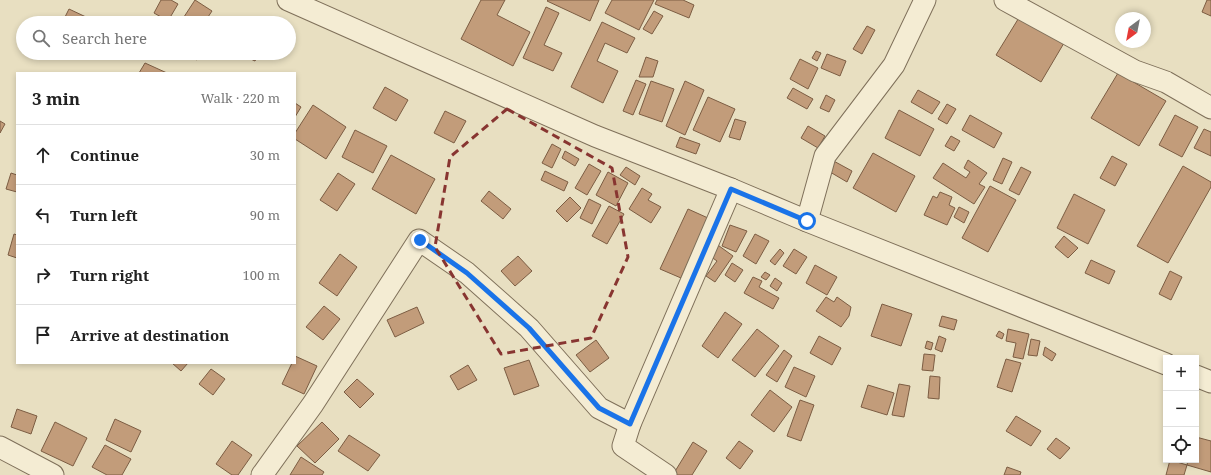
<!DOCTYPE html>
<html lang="en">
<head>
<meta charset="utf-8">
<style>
	body { margin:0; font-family:"Noto Serif",serif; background:#f2f2f2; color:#222 }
	.controls { position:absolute; right:12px; bottom:12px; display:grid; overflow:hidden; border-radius:0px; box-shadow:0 2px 6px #0003 }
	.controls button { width:36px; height:36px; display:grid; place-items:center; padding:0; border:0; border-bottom:1px solid #e0e0e0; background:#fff; color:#222; font:20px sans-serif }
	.compass { position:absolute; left:1115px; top:12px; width:36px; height:36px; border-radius:50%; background:#fff; box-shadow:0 2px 6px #0003; rotate:212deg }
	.stop { position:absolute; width:12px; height:12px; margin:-9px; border:3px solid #1a73e8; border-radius:50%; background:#fff }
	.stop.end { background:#1a73e8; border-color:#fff; box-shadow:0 1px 4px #0008 }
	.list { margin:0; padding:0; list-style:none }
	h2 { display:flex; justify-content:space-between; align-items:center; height:52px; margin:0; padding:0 16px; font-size:17px }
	h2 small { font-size:13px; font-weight:400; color:#767676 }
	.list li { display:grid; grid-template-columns:26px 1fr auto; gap:12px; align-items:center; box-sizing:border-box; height:60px; padding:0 16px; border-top:1px solid #e0e0e0 }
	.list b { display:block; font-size:15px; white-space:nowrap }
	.list em { font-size:13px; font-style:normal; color:#767676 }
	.icon { flex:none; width:22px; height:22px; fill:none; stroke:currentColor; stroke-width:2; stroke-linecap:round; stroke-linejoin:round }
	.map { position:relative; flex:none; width:1211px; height:475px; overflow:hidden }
	.search { position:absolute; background:#fff; box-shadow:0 2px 6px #0003; left:16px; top:16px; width:280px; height:44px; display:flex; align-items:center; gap:10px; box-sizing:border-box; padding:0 14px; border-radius:22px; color:#767676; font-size:15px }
	.panel { position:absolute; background:#fff; box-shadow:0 2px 6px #0003; left:16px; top:72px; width:280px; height:292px; border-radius:0px }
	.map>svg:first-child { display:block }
</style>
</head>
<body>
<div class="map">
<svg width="1211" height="475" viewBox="0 0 1211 475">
	<rect width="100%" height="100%" fill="#e8dfc1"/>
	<g fill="#c29c7a" stroke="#7c5d43">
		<path d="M161 0H171L178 4 168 21 154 13Z"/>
		<path d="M195 0 212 11 204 23H180Z"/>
		<path d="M481 0H505L497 15 530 32 513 66 461 39Z"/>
		<path d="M548 0H599L590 21 547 1Z"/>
		<path d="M612 0H654L639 30 605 13Z"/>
		<path d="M657 0H683L694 5 689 18 655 4Z"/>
		<path d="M1207 0H1211V16L1202 12Z"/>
		<path d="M546 7 559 13 544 45 562 53 553 71 523 58Z"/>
		<path d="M69 9 86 17 83 23H62Z"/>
		<path d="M654 11 663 16 652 34 643 29Z"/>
		<path d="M1020 16 1064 43 1041 82 996 55Z"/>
		<path d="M602 22 635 38 627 53 605 43 597 61 618 71 603 103 571 87Z"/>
		<path d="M867 26 875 30 862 54 853 49Z"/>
		<path d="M816 51 821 53 817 61 812 58Z"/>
		<path d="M188 53H201L197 60 187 54Z"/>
		<path d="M238 53H259L255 61Z"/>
		<path d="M827 54 846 61 840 76 821 68Z"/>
		<path d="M646 57 658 61 653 77H639Z"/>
		<path d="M800 59 818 68 808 89 790 79Z"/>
		<path d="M145 63 167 73H139Z"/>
		<path d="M1118 73 1166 101 1139 146 1091 118Z"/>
		<path d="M636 80 646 84 633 115 623 111Z"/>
		<path d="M651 81 674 89 662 122 639 114Z"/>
		<path d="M685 81 704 90 685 135 666 126Z"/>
		<path d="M385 87 408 100 396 121 373 108Z"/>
		<path d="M793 88 813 99 807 109 787 98Z"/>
		<path d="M918 90 940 102 932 114 911 102Z"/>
		<path d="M826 95 835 100 829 112 820 108Z"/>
		<path d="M708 97 735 109 720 142 693 130Z"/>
		<path d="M295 103 301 107 295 117Z"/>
		<path d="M947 104 956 109 947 124 938 119Z"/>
		<path d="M313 105 346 127 326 159 295 139V133Z"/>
		<path d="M899 110 934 129 920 156 885 138Z"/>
		<path d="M445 111 466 121 454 143 434 133Z"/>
		<path d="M970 115 1002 133 994 148 962 130Z"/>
		<path d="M1175 115 1198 127 1182 157 1159 145Z"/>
		<path d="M735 119 746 122 740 140 729 137Z"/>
		<path d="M0 121 5 124 0 133Z"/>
		<path d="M808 126 825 136 818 148 801 138Z"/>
		<path d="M1204 129 1211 132V156L1194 148Z"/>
		<path d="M355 130 387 146 373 173 342 157Z"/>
		<path d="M951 136 960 141 954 151 945 146Z"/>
		<path d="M680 137 700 144 696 154 676 147Z"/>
		<path d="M552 144 561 149 552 168 542 163Z"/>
		<path d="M565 151 579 159 575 166 562 158Z"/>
		<path d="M873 153 915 176 896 212 853 188Z"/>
		<path d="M391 155 435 179 416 214 372 189Z"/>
		<path d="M1112 156 1127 164 1115 186 1100 178Z"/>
		<path d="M1003 158 1012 162 1002 184 993 180Z"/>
		<path d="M830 159 852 171 847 182 825 169Z"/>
		<path d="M968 160 987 173 979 184 985 187 974 204 933 178 943 163 966 178 970 172 964 168Z"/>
		<path d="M589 164 601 171 587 195 575 188Z"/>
		<path d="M1183 166 1211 182V187L1168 263 1137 246Z"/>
		<path d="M626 167 640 176 635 185 620 175Z"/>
		<path d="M1021 167 1031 172 1019 195 1009 190Z"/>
		<path d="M545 171 568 182 564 191 541 180Z"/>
		<path d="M608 172 628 183 616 206 596 195Z"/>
		<path d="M11 173 17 175V192L6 189Z"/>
		<path d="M338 173 355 184 337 211 320 200Z"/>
		<path d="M990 186 1016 200 988 252 962 238Z"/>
		<path d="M642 188 652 194 648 200 661 207 651 223 629 209Z"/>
		<path d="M489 191 511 209 503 219 481 201Z"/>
		<path d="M940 192 952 197 949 205 955 208 947 225 924 215 933 196 937 198Z"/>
		<path d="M1074 194 1105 210 1088 244 1057 228Z"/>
		<path d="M570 197 581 208 567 222 556 211Z"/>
		<path d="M589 199 601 205 592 224 580 218Z"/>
		<path d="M609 206 624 214 607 244 592 236Z"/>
		<path d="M959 207 969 212 964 223 954 217Z"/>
		<path d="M688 209 708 218 681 278 660 269Z"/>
		<path d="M730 225 747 231 736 252 722 246Z"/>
		<path d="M14 234 17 235V258L8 255Z"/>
		<path d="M755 234 769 241 756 264 743 256Z"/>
		<path d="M1064 236 1078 248 1068 258 1055 247Z"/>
		<path d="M715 243 733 256 715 282 706 276 717 261 707 254Z"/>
		<path d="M780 249 784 253 775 265 770 261Z"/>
		<path d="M794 249 807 257 796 274 783 266Z"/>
		<path d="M340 254 357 267 337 296 319 283Z"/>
		<path d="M518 256 532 271 515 286 501 271Z"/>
		<path d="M1091 260 1115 271 1109 284 1085 273Z"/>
		<path d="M732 263 743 270 735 282 725 275Z"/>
		<path d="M815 265 837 277 827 295 806 283Z"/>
		<path d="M1170 271 1182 277 1171 300 1159 294Z"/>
		<path d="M765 272 770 275 766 280 761 277Z"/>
		<path d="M753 277 762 281 759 287 779 298 773 309 744 293Z"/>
		<path d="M775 278 782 283 777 291 770 286Z"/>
		<path d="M826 297 834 302 837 297 851 307 849 316 841 327 816 311Z"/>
		<path d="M882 304 912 314 901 346 871 336Z"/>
		<path d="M324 306 340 319 323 340 306 327Z"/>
		<path d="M417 307 424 323 395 337 387 320Z"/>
		<path d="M725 312 742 324 718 358 702 346Z"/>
		<path d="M942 316 957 320 954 330 939 326Z"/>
		<path d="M757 329 779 346 755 377 732 360Z"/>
		<path d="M1008 329 1029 334 1023 359 1013 357 1016 343 1006 341Z"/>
		<path d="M999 331 1004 334 1002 339 996 336Z"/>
		<path d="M819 336 841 348 832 365 810 353Z"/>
		<path d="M939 336 946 339 942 352 935 349Z"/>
		<path d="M1031 339 1040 341 1037 356 1028 355Z"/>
		<path d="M596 340 609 358 590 372 576 355Z"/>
		<path d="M927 341 933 343 931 350 925 348Z"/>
		<path d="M1045 347 1056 354 1052 361 1043 355Z"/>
		<path d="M784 350 792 356 777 382 766 375Z"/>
		<path d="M924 354 935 355 933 371 922 370Z"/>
		<path d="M295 356 317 366 304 394 282 384 292 363H295Z"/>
		<path d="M1006 359 1021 363 1012 392 997 387Z"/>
		<path d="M529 360 539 386 514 395 504 368Z"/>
		<path d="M172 363H188L181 371Z"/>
		<path d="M468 365 477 380 458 390 450 376Z"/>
		<path d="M794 367 815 376 806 397 785 387Z"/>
		<path d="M211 369 225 379 213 395 199 384Z"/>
		<path d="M930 376 940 377 939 399 928 398Z"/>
		<path d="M357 379 374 394 360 408 344 392Z"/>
		<path d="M899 384 910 386 904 417 892 415Z"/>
		<path d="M868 385 894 393 887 415 861 407Z"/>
		<path d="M770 390 792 407 774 432 751 415Z"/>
		<path d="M800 400 814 405 801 441 787 436Z"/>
		<path d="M17 409 37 416 31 434 11 427Z"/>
		<path d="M1016 416 1041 431 1031 446 1006 431Z"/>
		<path d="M115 419 141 431 131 452 106 440Z"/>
		<path d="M55 422 87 438 73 466 41 451Z"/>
		<path d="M322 422 339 439 315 463 297 446Z"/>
		<path d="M349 435 380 455 368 471 338 451Z"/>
		<path d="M1196 437 1211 441V472L1187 465 1188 460H1196Z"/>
		<path d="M1056 438 1070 448 1060 459 1047 449Z"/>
		<path d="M232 441 252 455 238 475H232L216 464Z"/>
		<path d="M739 441 753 451 740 469 726 458Z"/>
		<path d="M693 442 707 451 692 475H676L674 473Z"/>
		<path d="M105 445 131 459 122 475H107L92 467Z"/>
		<path d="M301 457 324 472 322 475H290Z"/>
		<path d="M1170 460 1187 465 1184 475H1166Z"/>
		<path d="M1007 467 1021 472 1020 475H1004Z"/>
	</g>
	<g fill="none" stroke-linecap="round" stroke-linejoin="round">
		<defs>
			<g id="street">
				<path d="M288 0 595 136 731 189 807 221 1166 364"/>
				<path d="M1005 0 1135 71 1166 82 1211 108"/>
				<path d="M807 221 825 156 894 65 925 0"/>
				<path d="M1196 376 1211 382"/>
				<path d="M0 447 53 475"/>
				<path d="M262 475 313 404 419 240 467 273 529 328 599 408 630 424"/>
				<path d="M666 475 623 446 630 424 731 189"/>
			</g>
		</defs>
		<use href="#street" stroke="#7f705a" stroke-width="23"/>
		<use href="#street" stroke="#f4ecd3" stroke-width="21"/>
	</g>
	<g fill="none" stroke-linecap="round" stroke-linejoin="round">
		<path stroke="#1a73e8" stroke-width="5" d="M420 240 467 273 529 328 599 408 630 424 731 189 807 221"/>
	</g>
	<path fill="none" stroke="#883531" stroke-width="3" stroke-dasharray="8 5" stroke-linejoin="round" d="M507 109 612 168 628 257 591 338 501 354 435 247 450 157Z"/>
</svg>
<div class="controls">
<button>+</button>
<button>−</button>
<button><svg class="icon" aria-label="locate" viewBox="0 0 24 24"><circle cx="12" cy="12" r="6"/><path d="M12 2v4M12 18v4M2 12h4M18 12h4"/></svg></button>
</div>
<svg class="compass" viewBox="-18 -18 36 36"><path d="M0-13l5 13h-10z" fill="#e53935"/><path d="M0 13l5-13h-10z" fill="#767676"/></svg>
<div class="stop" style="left:807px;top:221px"></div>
<div class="stop end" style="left:420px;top:240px"></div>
<div class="search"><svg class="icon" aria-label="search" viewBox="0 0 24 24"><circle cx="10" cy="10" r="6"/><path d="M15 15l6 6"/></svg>Search here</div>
<section class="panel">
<h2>3 min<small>Walk · 220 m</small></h2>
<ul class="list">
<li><svg class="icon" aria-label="ahead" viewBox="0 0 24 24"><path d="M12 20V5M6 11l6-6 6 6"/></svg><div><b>Continue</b></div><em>30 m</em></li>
<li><svg class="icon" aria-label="left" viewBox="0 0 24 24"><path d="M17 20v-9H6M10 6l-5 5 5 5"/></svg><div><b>Turn left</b></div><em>90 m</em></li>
<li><svg class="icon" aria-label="right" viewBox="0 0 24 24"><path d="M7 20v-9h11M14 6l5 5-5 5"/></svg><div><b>Turn right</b></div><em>100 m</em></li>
<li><svg class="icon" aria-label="arrive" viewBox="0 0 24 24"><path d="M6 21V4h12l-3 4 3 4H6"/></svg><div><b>Arrive at destination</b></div></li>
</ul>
</section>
</div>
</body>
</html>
